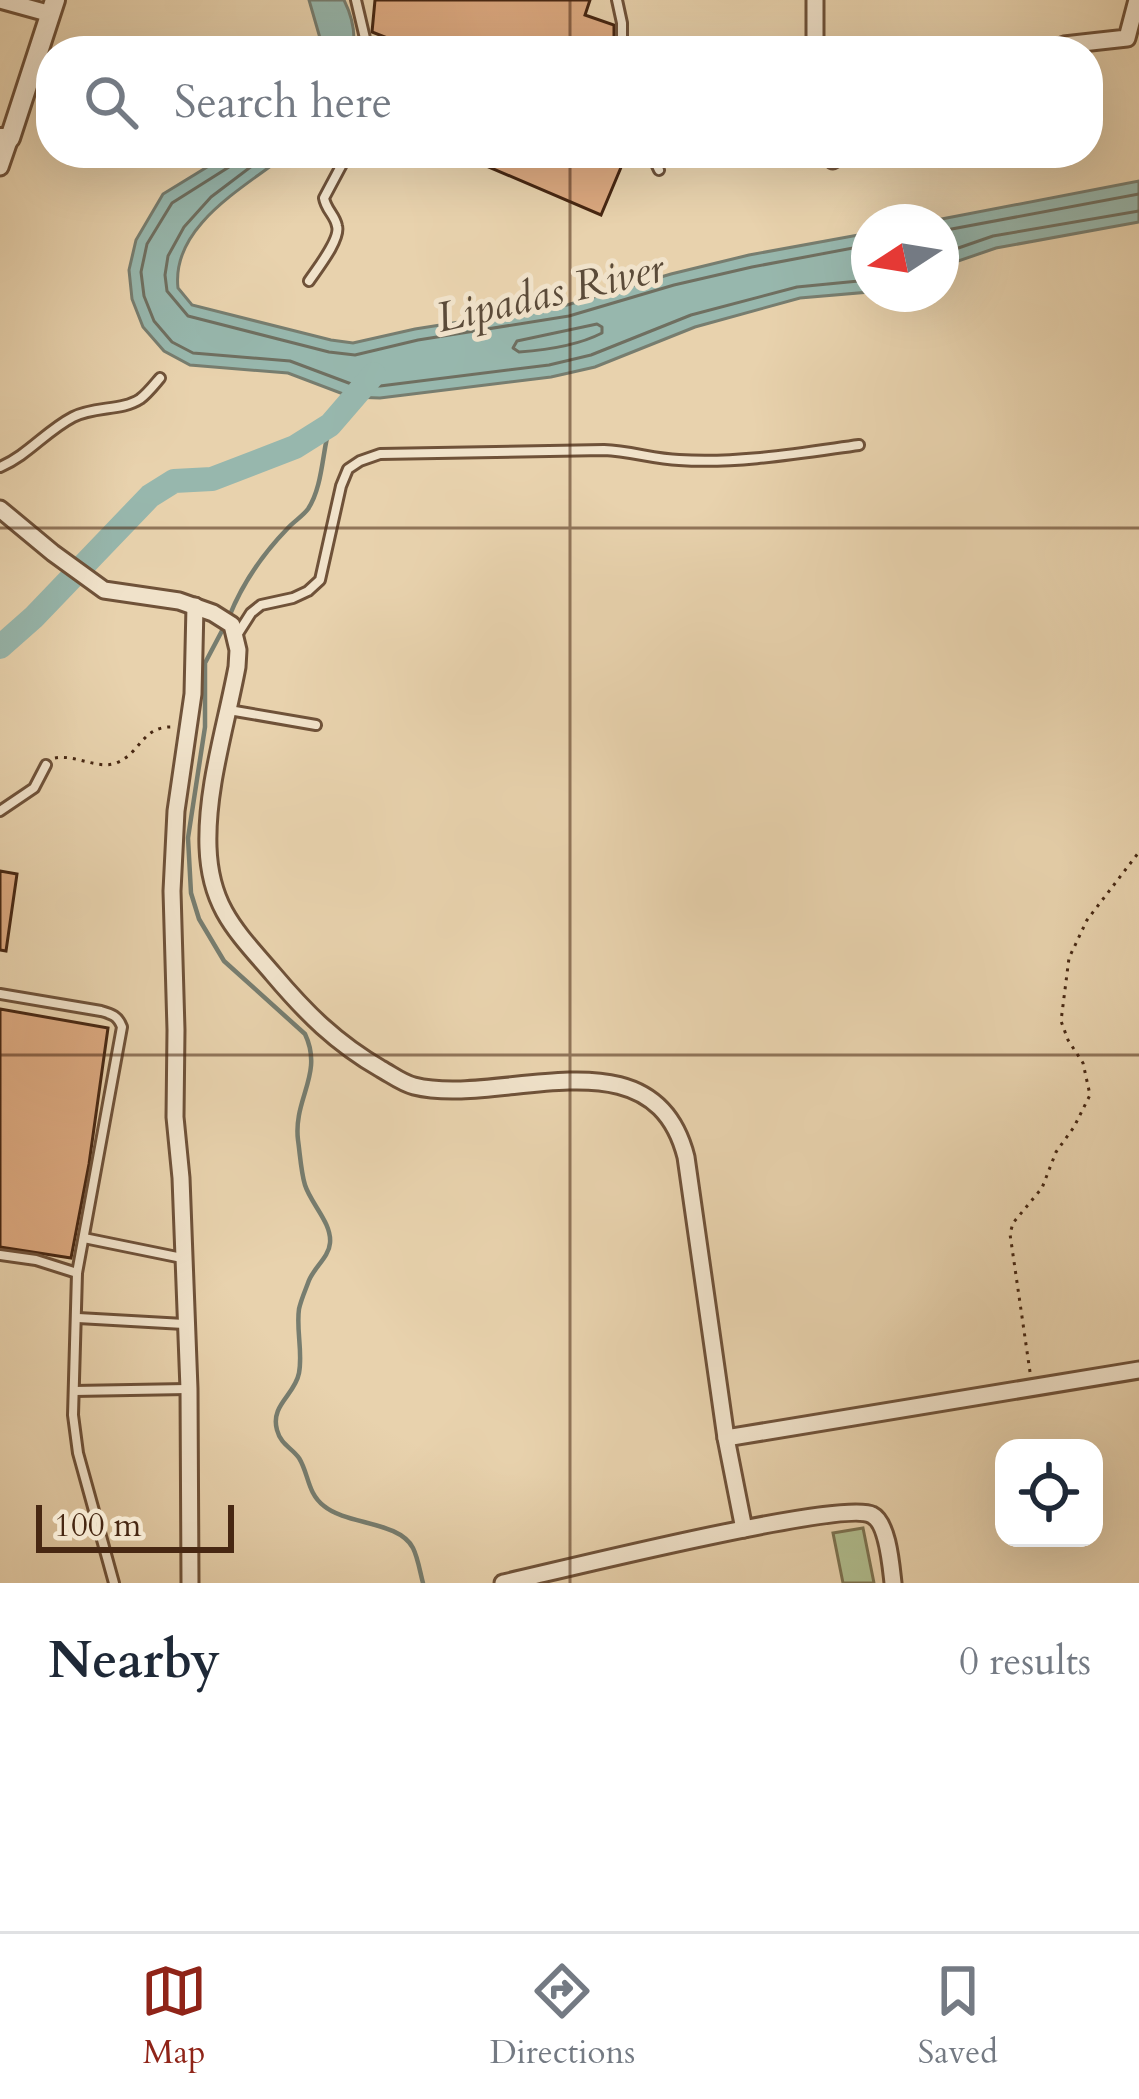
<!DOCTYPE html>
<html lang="en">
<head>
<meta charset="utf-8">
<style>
	body { margin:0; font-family:Cardo,serif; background:#f2f2f3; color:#1f2937 }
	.controls { position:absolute; right:36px; bottom:36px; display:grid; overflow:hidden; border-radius:24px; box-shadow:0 12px 48px #0002 }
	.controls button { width:108px; height:108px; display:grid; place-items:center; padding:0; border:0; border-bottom:3px solid #e0e1e3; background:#fff; color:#1f2937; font:60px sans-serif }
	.compass { position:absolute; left:851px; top:204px; width:108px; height:108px; border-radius:50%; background:#fff; box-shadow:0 12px 48px #0002; rotate:258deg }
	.scale { position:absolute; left:36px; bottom:30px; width:198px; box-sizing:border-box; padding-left:12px; border:6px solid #472712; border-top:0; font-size:33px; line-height:42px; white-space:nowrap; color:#472712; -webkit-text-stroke:9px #f0e2ca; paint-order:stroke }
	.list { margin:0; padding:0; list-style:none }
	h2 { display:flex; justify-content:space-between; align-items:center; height:156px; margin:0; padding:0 48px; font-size:51px }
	h2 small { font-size:39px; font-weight:400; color:#747a83 }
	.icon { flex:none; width:66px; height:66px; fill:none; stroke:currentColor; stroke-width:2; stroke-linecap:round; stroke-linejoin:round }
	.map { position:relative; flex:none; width:1139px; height:1583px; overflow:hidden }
	.search { position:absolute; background:#fff; box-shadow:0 12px 48px #0002; left:36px; right:36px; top:36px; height:132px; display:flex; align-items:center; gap:30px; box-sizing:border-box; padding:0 42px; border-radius:48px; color:#747a83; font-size:45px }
	.sheet { height:348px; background:#fff }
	nav { display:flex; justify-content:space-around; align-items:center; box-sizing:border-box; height:168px; border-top:3px solid #e0e1e3; background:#fff; font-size:33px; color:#747a83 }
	nav a { display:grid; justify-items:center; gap:6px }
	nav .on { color:#8f2418 }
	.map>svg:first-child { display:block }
</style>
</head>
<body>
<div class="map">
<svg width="1139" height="1583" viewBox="0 0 1139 1583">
	<rect width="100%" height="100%" fill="#e8d2ad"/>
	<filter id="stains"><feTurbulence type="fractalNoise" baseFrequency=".00167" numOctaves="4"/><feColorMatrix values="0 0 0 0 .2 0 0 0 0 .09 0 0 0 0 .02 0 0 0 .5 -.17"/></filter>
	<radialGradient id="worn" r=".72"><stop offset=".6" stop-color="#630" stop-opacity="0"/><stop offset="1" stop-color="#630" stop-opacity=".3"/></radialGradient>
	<path fill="#b0bd8e" stroke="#7c7250" stroke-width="3" d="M863 1528 874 1583H843L833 1533Z"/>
	<g fill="#97b7ad" stroke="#777d6f" stroke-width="3">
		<path d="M309 0H344C352 16 356 33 353 51H317L320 38Z"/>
		<path d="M230 153H288C246 187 171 225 178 288L192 305 331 340 353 343 415 329 567 305 671 274 749 255 869 233V292L800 298 695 327 595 367 551 377 380 398 351 397 288 373 190 365 164 351 143 327 132 299 129 270 136 240 163 194Z"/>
		<path d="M1139 181V222L996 248 941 267V222H926Z"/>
	</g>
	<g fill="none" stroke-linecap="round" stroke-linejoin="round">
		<g stroke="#6f6f60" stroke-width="3">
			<path d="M234 153 229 167 172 203 147 244 141 272 144 296 154 321 172 342 193 353 290 361 354 385 380 386 549 365 591 355 691 315 797 287 869 280"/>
			<path d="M269 153 211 197 184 227 168 256 165 275 167 291 188 316 329 352 355 355 418 340 569 316 674 285 752 267 869 245"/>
			<path d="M941 231 1139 194"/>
			<path d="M941 254 993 236 1139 211"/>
			<path d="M597 324 602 327V333C577 346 547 350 519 352L513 348 517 341Z"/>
		</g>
		<g stroke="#777d6f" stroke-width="4.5">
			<path d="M229 617C242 584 262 555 287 529 293 522 303 516 308 509 323 486 322 452 330 425"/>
			<path d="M224 627 205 663V727L188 838 191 893 199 919 224 961 305 1034C324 1074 293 1099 298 1140 300 1154 301 1172 305 1185 311 1204 332 1223 330 1243 329 1258 312 1269 308 1283 305 1291 301 1300 299 1309 296 1330 303 1352 299 1373 295 1395 270 1405 277 1430 281 1445 291 1447 299 1458 309 1474 307 1493 324 1506 347 1525 399 1521 413 1548 418 1558 420 1572 423 1583"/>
		</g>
		<path stroke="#97b7ad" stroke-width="24" d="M0 647 34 617 150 496 174 481 212 479 295 447 330 425 374 374"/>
	</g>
	<g fill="#dca980" stroke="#472712" stroke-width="3">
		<path d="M375 0H590L585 15 614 25V47L613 51H420L372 32Z"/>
		<path d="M456 153H627L601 215Z"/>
		<path d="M0 871 17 874 6 951 0 950Z"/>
		<path d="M0 1009 108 1028 89 1164 71 1258 0 1247Z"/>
	</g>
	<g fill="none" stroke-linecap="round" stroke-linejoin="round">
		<defs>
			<g id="service">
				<path d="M356 0 368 51"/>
				<path d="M617 0 622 23V51"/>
				<path d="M651 153 659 170"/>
				<path d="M309 281C317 269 341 239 337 226 335 215 326 210 324 198L348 153"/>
				<path d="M0 467C28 455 46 431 73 417 94 406 122 411 140 399 147 394 154 385 160 378"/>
				<path d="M237 635 251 613 261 605 293 598 308 591 320 580 341 486 348 469 360 461 380 454 604 450C630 451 654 459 679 460 738 464 801 453 859 445"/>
				<path d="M229 710 316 725"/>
				<path d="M0 811 34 788 46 765"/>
				<path d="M0 994 101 1011C112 1014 118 1016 122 1027L77 1273 73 1415 78 1453 114 1583"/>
				<path d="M84 1238 182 1258"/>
				<path d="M0 1255 36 1260 77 1273"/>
				<path d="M78 1318 184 1324"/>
				<path d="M74 1391 187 1389"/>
			</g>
			<g id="minor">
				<path d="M0 0 51 14"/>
				<path d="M815 51V0"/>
				<path d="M1059 51 1064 45 1127 38 1137 0"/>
				<path d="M831 153 833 160"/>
				<path d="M0 167 10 138"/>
				<path d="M0 509 53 553 104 590 179 601 213 613 232 625 238 650 237 667C226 726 206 788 208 847 210 907 236 931 273 974 306 1013 336 1043 381 1069 392 1075 402 1083 414 1086 501 1108 653 1027 686 1157L726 1438 744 1529"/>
				<path d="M726 1438 1139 1370"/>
				<path d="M190 1583 189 1389 181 1178 175 1117 176 1030 172 891 176 811 193 694 195 606"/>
				<path d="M503 1583C553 1572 843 1499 872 1515 888 1523 891 1566 893 1583"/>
			</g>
			<path id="tertiary" d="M0 138H10L55 0"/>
		</defs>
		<use href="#service" stroke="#6f5239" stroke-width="14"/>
		<use href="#minor" stroke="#6f5239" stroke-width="21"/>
		<use href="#tertiary" stroke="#6f5239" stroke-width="24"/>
		<g stroke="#472712" stroke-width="3" stroke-dasharray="3 6" stroke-linecap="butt">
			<path d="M55 758C75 754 98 770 116 763 142 753 141 725 175 727"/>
			<path d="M1030 1372 1010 1234 1013 1223 1042 1188 1056 1152 1074 1127 1090 1095 1083 1063 1068 1040 1061 1021 1069 958 1087 920 1139 852"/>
		</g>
		<use href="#service" stroke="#f0e2ca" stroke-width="8"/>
		<use href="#minor" stroke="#f0e2ca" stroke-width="15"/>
		<use href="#tertiary" stroke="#f0e2ca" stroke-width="18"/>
	</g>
	<path fill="none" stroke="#472712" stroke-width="3" stroke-opacity="0.55" d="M570 0V51M570 153V1583M0 528H1139M0 1055H1139"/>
	<g text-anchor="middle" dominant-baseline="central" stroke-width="10" stroke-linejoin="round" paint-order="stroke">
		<g font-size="42" font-style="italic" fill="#5b4b39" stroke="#f0e2ca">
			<text transform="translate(550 293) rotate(-13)">Lipadas River</text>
		</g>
	</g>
	<rect width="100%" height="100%" filter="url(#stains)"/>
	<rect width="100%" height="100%" fill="url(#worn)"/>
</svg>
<div class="controls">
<button><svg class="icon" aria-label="locate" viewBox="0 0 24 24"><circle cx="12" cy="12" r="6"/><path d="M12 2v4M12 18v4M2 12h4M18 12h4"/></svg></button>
</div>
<svg class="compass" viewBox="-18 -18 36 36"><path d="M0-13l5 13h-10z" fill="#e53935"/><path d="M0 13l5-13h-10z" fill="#747a83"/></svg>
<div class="scale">100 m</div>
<div class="search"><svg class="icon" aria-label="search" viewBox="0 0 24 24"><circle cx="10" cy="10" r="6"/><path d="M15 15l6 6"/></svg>Search here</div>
</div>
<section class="sheet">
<h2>Nearby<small>0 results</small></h2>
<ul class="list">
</ul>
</section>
<nav>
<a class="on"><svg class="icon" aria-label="map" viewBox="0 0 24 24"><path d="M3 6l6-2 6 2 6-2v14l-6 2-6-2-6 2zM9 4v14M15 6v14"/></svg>Map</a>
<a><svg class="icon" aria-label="directions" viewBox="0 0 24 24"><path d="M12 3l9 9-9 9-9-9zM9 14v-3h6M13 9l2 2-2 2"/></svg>Directions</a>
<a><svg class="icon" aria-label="saved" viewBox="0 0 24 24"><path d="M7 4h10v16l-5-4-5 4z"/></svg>Saved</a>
</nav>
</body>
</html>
